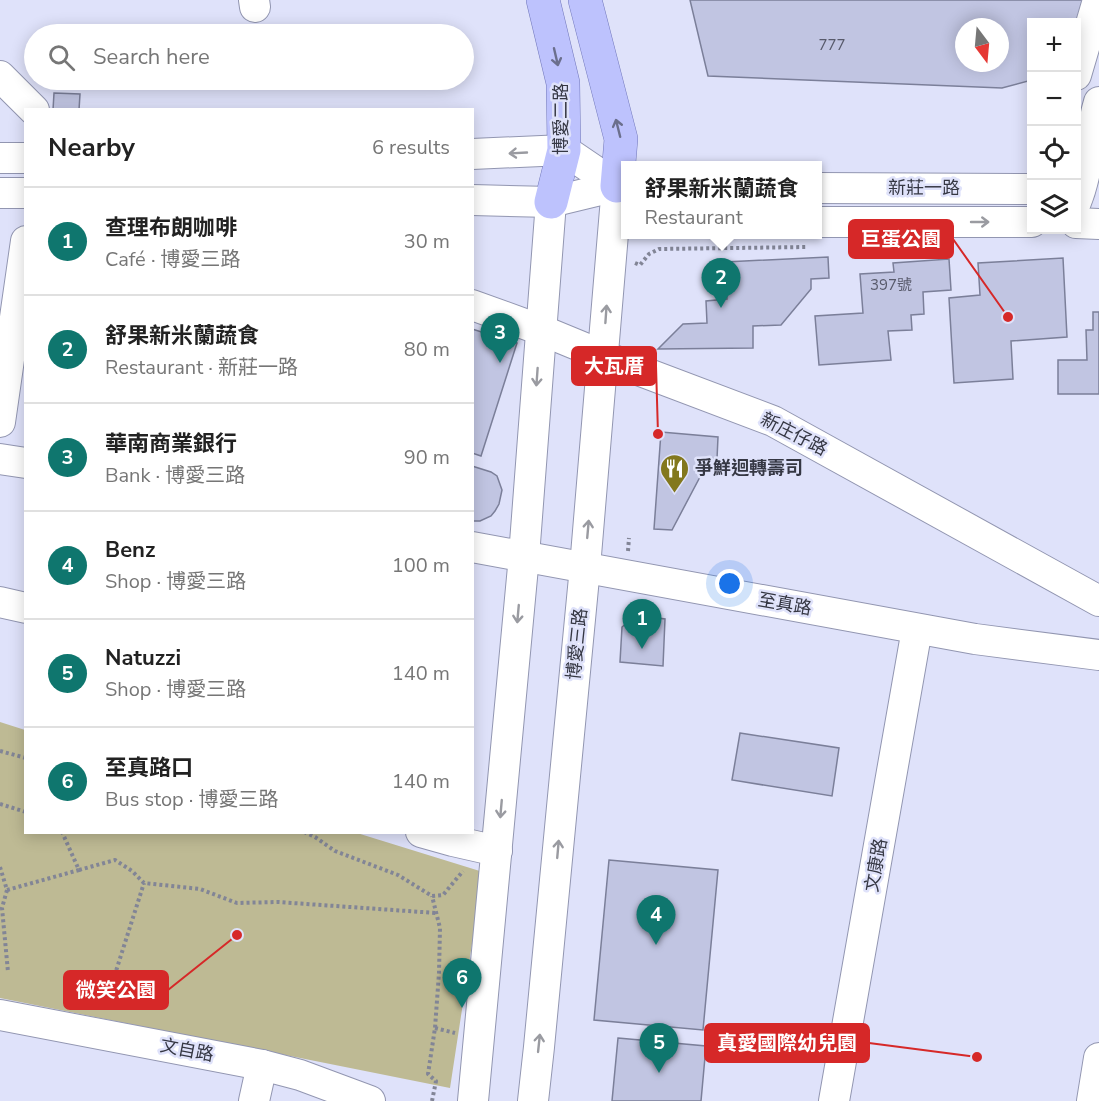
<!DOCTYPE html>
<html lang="en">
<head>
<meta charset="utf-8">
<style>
	body { margin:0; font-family:"Nunito Sans","Noto Sans TC",sans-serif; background:#f2f2f2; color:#222 }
	.controls { position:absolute; right:18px; top:18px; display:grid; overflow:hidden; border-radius:0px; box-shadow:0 3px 15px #0003 }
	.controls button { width:54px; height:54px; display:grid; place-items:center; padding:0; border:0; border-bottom:2px solid #e0e0e0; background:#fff; color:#222; font:30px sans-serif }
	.compass { position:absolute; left:955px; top:18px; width:54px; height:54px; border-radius:50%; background:#fff; box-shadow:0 3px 15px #0003; rotate:164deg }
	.you { position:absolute; left:730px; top:584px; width:21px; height:21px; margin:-15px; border:4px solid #fff; border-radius:50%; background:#1a73e8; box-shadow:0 0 0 9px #1a73e833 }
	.badge { display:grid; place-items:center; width:39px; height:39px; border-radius:50%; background:#0f766e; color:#fff; font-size:20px; font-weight:700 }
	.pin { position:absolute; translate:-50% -50px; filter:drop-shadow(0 2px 3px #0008) }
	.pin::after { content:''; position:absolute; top:32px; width:21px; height:18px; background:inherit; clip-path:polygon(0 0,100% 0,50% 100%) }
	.popup { position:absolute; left:621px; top:161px; width:201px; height:78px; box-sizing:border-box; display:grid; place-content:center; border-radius:0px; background:#fff; filter:drop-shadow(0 2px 4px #0005); font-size:20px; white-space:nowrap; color:#767676 }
	.popup b { font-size:22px; color:#222 }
	.popup::after { content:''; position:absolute; left:50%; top:100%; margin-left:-12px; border:12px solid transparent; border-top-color:#fff }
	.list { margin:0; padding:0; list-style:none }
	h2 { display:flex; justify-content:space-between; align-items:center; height:78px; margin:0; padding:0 24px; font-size:26px }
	h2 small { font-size:20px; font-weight:400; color:#767676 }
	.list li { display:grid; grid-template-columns:39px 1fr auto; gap:18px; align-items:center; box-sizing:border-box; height:108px; padding:0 24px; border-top:2px solid #e0e0e0 }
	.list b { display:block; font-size:22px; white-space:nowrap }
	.list p { margin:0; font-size:20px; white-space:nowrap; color:#767676 }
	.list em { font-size:20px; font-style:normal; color:#767676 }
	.icon { flex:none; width:33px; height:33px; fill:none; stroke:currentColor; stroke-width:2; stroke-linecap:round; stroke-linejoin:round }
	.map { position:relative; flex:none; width:1099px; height:1101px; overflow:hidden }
	.search { position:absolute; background:#fff; box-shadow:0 3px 15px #0003; left:24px; top:24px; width:450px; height:66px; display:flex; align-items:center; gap:15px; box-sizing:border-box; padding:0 21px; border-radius:33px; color:#767676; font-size:22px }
	.panel { position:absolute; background:#fff; box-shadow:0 3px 15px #0003; left:24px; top:108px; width:450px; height:726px; border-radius:0px }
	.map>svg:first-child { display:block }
</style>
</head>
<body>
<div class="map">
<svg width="1099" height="1101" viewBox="0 0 1099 1101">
	<rect width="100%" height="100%" fill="#dfe2fa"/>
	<path fill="#beba94" d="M0 722 25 730 26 832 357 833 483 872 450 1088 0 998Z"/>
	<g fill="#c1c5e2" stroke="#7b7f99" stroke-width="1.5" fill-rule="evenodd">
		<path d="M690 0H1084L1076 22H1032V80L1002 88 708 76ZM964 27H1000V63H964Z"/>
		<path d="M54 93 80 94 79 110H53Z"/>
		<path d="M828 257 829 278 811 279V289L781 325 753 326V348L658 349 683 324 707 323 706 301 727 299 725 262Z"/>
		<path d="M1063 258 1067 337 1011 341 1013 379 954 383 949 298 980 295 978 263Z"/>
		<path d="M949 259 951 290 923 292 924 314 911 315 912 330 888 331 891 360 819 365 815 316 863 313 860 274 894 272 893 263Z"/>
		<path d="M1093 312H1099V394H1058V360H1087L1086 330H1093Z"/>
		<path d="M472 329 517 343 481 456 472 453Z"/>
		<path d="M661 432 718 437 717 459 710 458 672 530 654 529Z"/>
		<path d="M472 466 491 472 497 476 502 490 499 504 495 511 491 516 480 521H472Z"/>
		<path d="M636 615 665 619 663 666 620 662 622 627Z"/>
		<path d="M740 733 839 748 832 796 732 780Z"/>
		<path d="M609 860 718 870 703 1030 594 1020Z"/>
		<path d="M618 1038 706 1046 701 1101H612Z"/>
	</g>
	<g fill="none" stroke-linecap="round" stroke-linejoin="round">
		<defs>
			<g id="minor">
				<path d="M254 0 255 7"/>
				<path d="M1076 75 1098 0"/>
				<path d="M0 76 34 110"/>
				<path d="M472 154 564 150 617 186"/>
				<path d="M0 158H26"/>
				<path d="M817 188 1032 189"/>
				<path d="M0 193H26"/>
				<path d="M472 200 551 202 617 186H625"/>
				<path d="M1076 202C1089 170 1089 135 1099 102"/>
				<path d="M817 222H1032"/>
				<path d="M1076 223 1099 224"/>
				<path d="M472 305 541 330 638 370 773 421 1099 601"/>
				<path d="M0 422 26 241"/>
				<path d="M0 459 26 463"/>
				<path d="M472 547 975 639 1099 655"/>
				<path d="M0 602 26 608"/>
				<path d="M421 832 453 841 497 851"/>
				<path d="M0 1015 262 1065 300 1075 370 1101"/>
				<path d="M254 1101 262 1065"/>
				<path d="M473 1101 524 556 551 202"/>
				<path d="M533 1101 539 1047 585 567 617 186"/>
				<path d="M834 1101 917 629"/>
				<path d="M1092 1101 1099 1058"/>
			</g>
			<g id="major">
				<path d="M543 0 563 83 564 150 551 202"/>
				<path d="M585 0 621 139 617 186"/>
			</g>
		</defs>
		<use href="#minor" stroke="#9296b1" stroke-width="32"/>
		<use href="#major" stroke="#7177bb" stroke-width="34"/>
		<g stroke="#828596" stroke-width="4" stroke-dasharray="3 3" stroke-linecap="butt">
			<path d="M635 263 640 265 649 254 659 249 807 247"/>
			<path d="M628 551 629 538"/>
			<path d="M0 751 26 758"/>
			<path d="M0 804 26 812"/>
			<path d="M304 832 315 837 335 851 398 875 432 896 443 895 463 871"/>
			<path d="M0 867 7 890 79 870 62 832"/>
			<path d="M79 870 115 860 132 871 144 883 200 889 237 903 278 902 436 913"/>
			<path d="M7 890 2 908 8 972"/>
			<path d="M109 993 144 883"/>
			<path d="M435 1028 455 1033"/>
			<path d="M432 1101 436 1081 428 1074 435 1028 439 973 440 928 432 896"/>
		</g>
		<use href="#minor" stroke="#fff" stroke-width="30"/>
		<use href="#major" stroke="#bdc2fd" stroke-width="33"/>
	</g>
	<defs><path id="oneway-shaft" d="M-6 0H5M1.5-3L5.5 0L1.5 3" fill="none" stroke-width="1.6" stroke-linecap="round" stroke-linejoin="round" transform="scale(1.5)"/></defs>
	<g stroke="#6b6f8d">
		<use href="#oneway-shaft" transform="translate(556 57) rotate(77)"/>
		<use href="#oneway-shaft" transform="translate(618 128) rotate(-104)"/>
	</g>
	<g stroke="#9a9ba1">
		<use href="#oneway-shaft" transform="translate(518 153) rotate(177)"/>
		<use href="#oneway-shaft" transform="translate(980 222)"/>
		<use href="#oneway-shaft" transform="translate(606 314) rotate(-86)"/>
		<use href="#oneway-shaft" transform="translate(537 377) rotate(94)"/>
		<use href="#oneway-shaft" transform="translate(588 529) rotate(-85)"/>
		<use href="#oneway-shaft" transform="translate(518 614) rotate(95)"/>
		<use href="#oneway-shaft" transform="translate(501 809) rotate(95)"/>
		<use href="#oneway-shaft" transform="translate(558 849) rotate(-85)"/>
		<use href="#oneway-shaft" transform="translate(539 1043) rotate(-84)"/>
	</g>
	<defs>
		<symbol id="restaurant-pin" viewBox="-11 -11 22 30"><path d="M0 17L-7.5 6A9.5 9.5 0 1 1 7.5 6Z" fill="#83781d" stroke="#dfe2fa"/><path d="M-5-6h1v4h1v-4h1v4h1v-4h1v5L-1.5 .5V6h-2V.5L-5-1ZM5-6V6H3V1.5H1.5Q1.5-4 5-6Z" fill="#fff"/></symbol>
	</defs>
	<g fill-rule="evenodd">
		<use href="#restaurant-pin" x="658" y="452" width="33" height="45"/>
	</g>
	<g text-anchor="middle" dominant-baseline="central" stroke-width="5" stroke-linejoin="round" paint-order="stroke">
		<g font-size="15" fill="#585a6b">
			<text x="832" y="45">777</text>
			<text x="891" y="285">397號</text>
		</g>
		<g font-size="18" fill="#353743" stroke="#dfe2fa">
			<text transform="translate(561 119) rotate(-90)">博愛二路</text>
			<text x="924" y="188">新莊一路</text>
			<text transform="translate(794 434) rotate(27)">新庄仔路</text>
			<text transform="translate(785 604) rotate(10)">至真路</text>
			<text transform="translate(577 644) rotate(-84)">博愛三路</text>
			<text transform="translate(876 865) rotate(-80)">文康路</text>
			<text transform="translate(187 1050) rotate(11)">文自路</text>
		</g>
		<g font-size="18" font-weight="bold" fill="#353743" stroke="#dfe2fa" text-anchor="start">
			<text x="695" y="468">爭鮮迴轉壽司</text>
		</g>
	</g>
	<path fill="none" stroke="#d62828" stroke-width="2" d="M1008 317L953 239M658 434L656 366M237 935L168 990M977 1057L869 1043"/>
	<g fill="#d62828" stroke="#dfe2fa" stroke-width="2">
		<circle cx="1008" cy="317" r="6"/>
		<circle cx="658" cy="434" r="6"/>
		<circle cx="237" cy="935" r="6"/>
		<circle cx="977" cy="1057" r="6"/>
	</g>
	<g fill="#d62828" stroke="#d62828" stroke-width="2">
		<rect x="849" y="220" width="104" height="38" rx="6"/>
		<rect x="572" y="347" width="84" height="38" rx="6"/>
		<rect x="64" y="971" width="104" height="38" rx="6"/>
		<rect x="705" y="1024" width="164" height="38" rx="6"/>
	</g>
	<g font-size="20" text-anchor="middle" font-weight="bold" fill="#fff">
		<text x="901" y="246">巨蛋公園</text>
		<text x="614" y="373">大瓦厝</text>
		<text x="116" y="997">微笑公園</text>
		<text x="787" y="1050">真愛國際幼兒園</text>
	</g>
</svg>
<div class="controls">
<button>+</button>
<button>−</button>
<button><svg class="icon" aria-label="locate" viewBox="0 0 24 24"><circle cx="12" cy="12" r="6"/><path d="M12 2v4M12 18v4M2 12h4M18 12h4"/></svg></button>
<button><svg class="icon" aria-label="layers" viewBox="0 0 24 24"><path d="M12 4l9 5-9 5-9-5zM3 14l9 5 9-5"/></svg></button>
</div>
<svg class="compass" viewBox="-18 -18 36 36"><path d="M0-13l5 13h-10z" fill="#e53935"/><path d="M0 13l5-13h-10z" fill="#767676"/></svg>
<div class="you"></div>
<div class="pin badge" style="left:642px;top:649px">1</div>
<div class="pin badge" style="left:721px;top:308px">2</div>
<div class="popup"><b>舒果新米蘭蔬食</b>Restaurant</div>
<div class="pin badge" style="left:500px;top:363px">3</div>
<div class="pin badge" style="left:656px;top:945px">4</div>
<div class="pin badge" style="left:659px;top:1073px">5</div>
<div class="pin badge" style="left:462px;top:1008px">6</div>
<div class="search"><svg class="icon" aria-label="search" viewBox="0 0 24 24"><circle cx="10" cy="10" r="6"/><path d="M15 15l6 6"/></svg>Search here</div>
<section class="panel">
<h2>Nearby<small>6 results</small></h2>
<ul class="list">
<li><span class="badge">1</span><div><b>查理布朗咖啡</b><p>Café · 博愛三路</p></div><em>30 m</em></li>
<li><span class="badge">2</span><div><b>舒果新米蘭蔬食</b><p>Restaurant · 新莊一路</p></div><em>80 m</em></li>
<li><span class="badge">3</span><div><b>華南商業銀行</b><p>Bank · 博愛三路</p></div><em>90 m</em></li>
<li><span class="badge">4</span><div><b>Benz</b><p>Shop · 博愛三路</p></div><em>100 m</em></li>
<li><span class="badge">5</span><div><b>Natuzzi</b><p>Shop · 博愛三路</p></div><em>140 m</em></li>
<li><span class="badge">6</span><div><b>至真路口</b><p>Bus stop · 博愛三路</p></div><em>140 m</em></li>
</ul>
</section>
</div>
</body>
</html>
